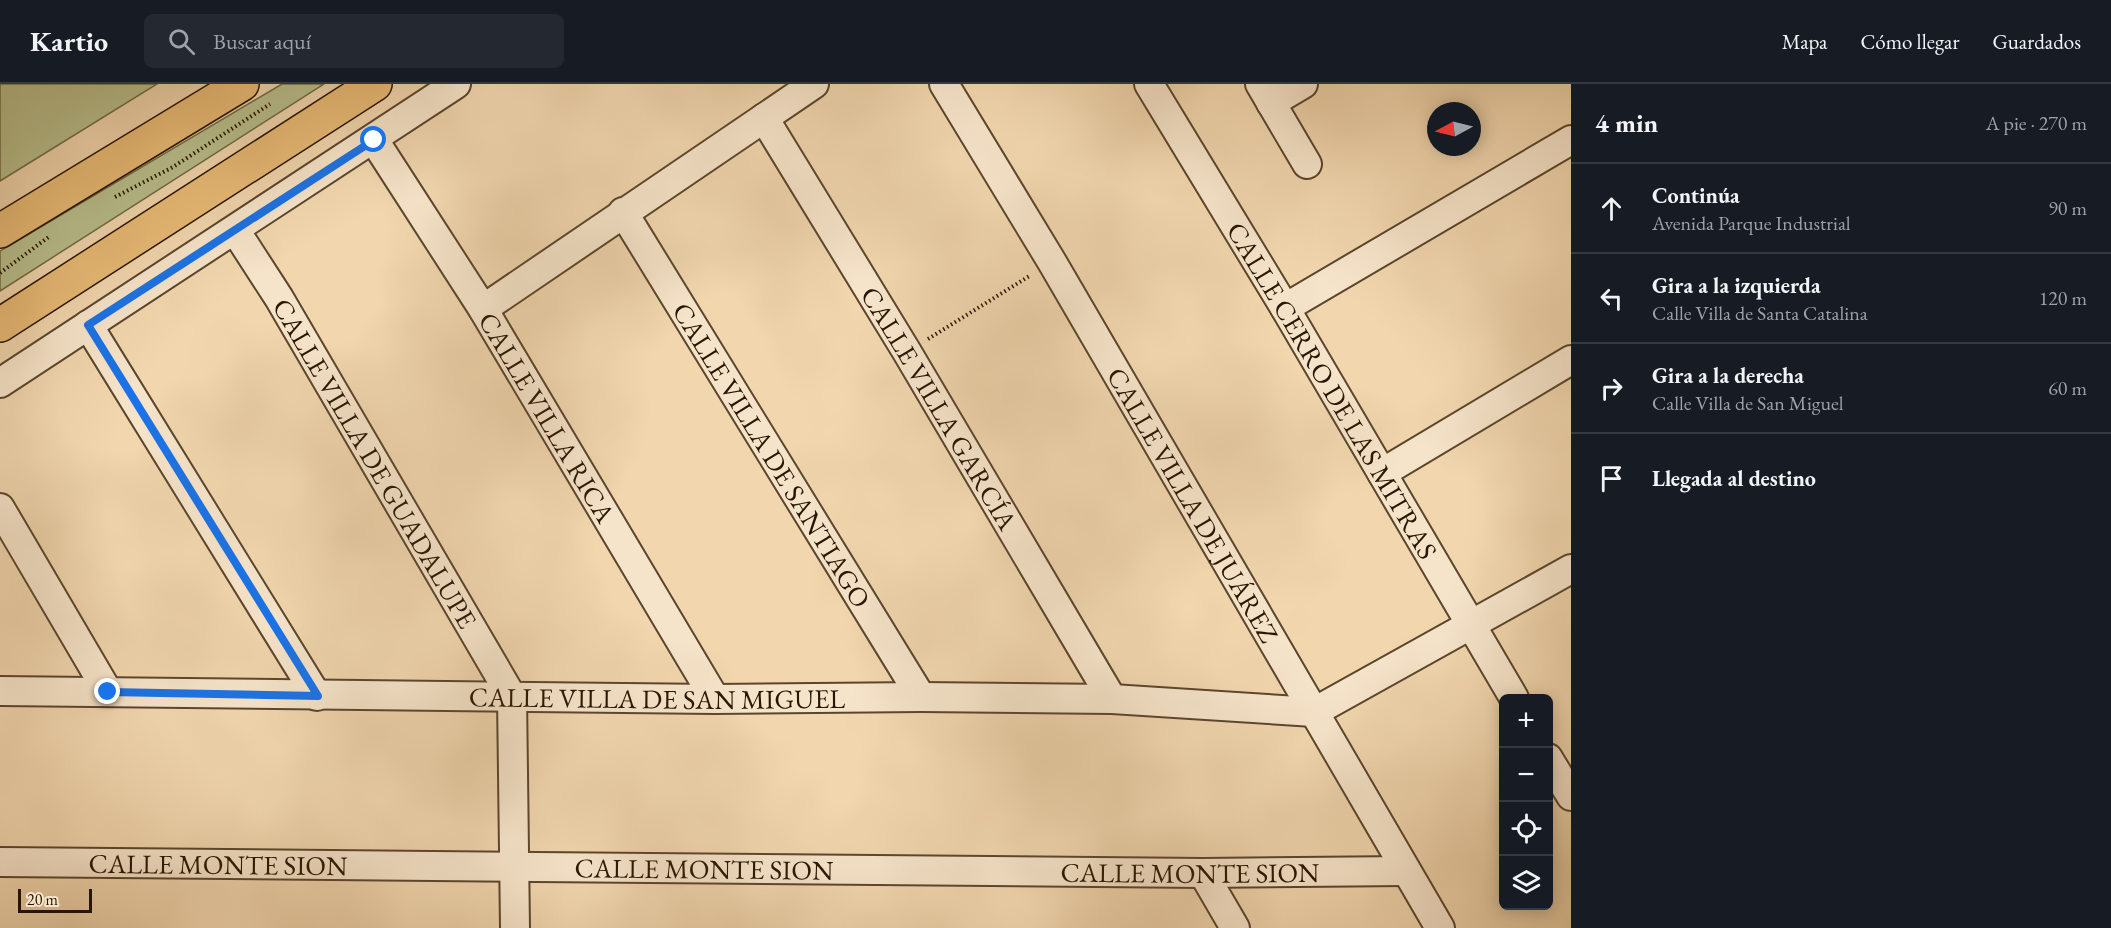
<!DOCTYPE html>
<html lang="es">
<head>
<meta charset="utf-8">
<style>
	body { margin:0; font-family:"EB Garamond",serif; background:#242831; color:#f1f3f6 }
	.controls { position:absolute; right:18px; bottom:18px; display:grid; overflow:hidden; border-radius:9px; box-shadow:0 3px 15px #0003 }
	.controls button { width:54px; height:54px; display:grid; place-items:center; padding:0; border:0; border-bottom:2px solid #363941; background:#171b24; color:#f1f3f6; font:30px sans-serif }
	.compass { position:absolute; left:1427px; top:18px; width:54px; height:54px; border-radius:50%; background:#171b24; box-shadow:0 3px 15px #0003; rotate:263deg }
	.scale { position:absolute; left:18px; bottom:15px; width:74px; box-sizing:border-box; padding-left:6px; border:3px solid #291602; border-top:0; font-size:16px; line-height:21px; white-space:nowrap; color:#291602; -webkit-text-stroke:4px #f6e4ca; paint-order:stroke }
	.stop { position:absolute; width:18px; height:18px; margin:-14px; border:4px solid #1a73e8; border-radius:50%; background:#fff }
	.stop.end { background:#1a73e8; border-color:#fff; box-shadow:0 2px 6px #0008 }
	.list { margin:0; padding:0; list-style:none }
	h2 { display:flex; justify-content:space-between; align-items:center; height:78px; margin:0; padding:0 24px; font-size:26px }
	h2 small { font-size:20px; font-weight:400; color:#9ea1a6 }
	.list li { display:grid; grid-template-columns:39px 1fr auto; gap:18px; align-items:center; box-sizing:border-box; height:90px; padding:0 24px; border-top:2px solid #363941 }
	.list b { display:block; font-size:22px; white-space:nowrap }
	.list p { margin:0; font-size:20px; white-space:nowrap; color:#9ea1a6 }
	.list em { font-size:20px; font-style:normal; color:#9ea1a6 }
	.icon { flex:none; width:33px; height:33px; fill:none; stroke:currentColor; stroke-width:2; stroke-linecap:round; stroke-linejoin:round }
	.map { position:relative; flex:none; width:1571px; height:844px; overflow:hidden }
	header { display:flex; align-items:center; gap:36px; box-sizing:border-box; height:84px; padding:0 30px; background:#171b24; border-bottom:2px solid #363941 }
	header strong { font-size:28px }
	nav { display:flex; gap:33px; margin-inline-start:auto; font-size:21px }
	.search { width:420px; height:54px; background:#242831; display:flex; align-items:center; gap:15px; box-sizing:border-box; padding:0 21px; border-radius:9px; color:#9ea1a6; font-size:22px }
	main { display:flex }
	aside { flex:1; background:#171b24 }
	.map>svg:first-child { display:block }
</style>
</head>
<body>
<header>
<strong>Kartio</strong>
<div class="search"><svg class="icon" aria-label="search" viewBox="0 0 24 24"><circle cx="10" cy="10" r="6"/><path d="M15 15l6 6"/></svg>Buscar aquí</div>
<nav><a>Mapa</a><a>Cómo llegar</a><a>Guardados</a></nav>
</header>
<main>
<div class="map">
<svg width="1571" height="844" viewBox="0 0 1571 844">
	<rect width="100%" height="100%" fill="#f1d6ae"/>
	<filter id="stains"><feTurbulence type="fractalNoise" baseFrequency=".00333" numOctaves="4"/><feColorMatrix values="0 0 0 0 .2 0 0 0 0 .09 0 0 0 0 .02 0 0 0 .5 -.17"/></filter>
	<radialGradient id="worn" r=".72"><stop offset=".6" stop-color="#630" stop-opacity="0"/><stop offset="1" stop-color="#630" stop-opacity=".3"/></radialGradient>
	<g fill="#b7be8c" stroke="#706a47" stroke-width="1.5">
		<path d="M0 0H157L0 97Z"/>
		<path d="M282 0H324L0 207V167Z"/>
	</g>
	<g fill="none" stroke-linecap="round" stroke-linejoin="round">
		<defs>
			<g id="street">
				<path id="s1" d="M944 0 1052 178 1440 844"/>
				<path id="s2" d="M1149 0 1285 224 1514 614"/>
				<path d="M1260 0 1307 80"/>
				<path d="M1271 19 1303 0"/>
				<path id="s3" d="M764 34 907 268 1112 615"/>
				<path id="s4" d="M374 56 483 225 715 615"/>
				<path id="s5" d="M623 128 921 613"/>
				<path id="s6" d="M235 146 279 214 512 613 515 844"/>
				<path d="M1285 224 1571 56"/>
				<path d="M483 225 814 0"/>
				<path d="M88 241 317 612"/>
				<path d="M0 299 456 0"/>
				<path d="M1382 389 1571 276"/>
				<path d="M0 424 108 608"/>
				<path id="s7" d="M0 607 715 615 921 613 1112 615 1314 628 1571 485"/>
				<path d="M1548 674 1571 712"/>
				<path id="s8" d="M0 778 1203 789 1406 787"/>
				<path d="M1203 789 1235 844"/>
			</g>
			<g id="primary">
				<path d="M0 147 242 0"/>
				<path d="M0 241 375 0"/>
			</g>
		</defs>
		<use href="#street" stroke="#5b462d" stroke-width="32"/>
		<use href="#primary" stroke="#291602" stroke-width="36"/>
		<g stroke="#291602" stroke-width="4" stroke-dasharray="1.5 3" stroke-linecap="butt">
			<path d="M115 113 173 83 270 20"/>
			<path d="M0 189 50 152"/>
			<path d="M928 255 1031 191"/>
		</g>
		<use href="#street" stroke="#f6e4ca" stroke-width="28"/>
		<use href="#primary" stroke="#e8bb77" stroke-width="33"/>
	</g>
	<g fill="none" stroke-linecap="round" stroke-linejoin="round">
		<path stroke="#1a73e8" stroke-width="8" d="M108 608 318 612 88 241 374 56"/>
	</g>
	<g text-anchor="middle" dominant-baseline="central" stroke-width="4.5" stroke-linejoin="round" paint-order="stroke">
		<g font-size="27" fill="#291602" stroke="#f6e4ca">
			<text stroke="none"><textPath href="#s2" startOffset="357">CALLE CERRO DE LAS MITRAS</textPath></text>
			<text stroke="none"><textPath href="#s3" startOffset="339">CALLE VILLA GARCÍA</textPath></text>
			<text stroke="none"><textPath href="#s4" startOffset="327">CALLE VILLA RICA</textPath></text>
			<text stroke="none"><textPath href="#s5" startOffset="285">CALLE VILLA DE SANTIAGO</textPath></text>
			<text stroke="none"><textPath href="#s6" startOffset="272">CALLE VILLA DE GUADALUPE</textPath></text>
			<text stroke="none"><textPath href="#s1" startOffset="489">CALLE VILLA DE JUÁREZ</textPath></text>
			<text stroke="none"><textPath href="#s7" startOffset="657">CALLE VILLA DE SAN MIGUEL</textPath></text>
			<text stroke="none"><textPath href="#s8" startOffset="218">CALLE MONTE SION</textPath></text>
			<text stroke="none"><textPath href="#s8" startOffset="704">CALLE MONTE SION</textPath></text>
			<text stroke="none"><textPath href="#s8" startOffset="1190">CALLE MONTE SION</textPath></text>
		</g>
	</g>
	<rect width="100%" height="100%" filter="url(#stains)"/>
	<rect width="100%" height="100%" fill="url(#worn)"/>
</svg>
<div class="controls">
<button>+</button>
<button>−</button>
<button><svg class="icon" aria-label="locate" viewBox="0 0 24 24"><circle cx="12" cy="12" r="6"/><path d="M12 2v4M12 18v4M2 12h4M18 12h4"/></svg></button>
<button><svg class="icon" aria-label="layers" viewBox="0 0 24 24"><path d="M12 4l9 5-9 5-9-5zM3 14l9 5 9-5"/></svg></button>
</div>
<svg class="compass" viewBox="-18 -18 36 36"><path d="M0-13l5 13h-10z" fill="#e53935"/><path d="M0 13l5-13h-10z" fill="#9ea1a6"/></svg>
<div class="scale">20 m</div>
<div class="stop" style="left:374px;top:56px"></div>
<div class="stop end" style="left:108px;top:608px"></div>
</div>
<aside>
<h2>4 min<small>A pie · 270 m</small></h2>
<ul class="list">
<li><svg class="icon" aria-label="ahead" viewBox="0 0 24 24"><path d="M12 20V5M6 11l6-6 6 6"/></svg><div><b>Continúa</b><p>Avenida Parque Industrial</p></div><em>90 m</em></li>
<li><svg class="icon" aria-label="left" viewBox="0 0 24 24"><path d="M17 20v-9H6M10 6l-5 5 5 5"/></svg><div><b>Gira a la izquierda</b><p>Calle Villa de Santa Catalina</p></div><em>120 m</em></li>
<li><svg class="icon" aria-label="right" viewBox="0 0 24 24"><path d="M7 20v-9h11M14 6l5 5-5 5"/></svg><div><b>Gira a la derecha</b><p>Calle Villa de San Miguel</p></div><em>60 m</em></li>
<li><svg class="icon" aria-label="arrive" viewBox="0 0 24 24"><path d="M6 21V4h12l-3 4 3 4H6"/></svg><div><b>Llegada al destino</b></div></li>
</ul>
</aside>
</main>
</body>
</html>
